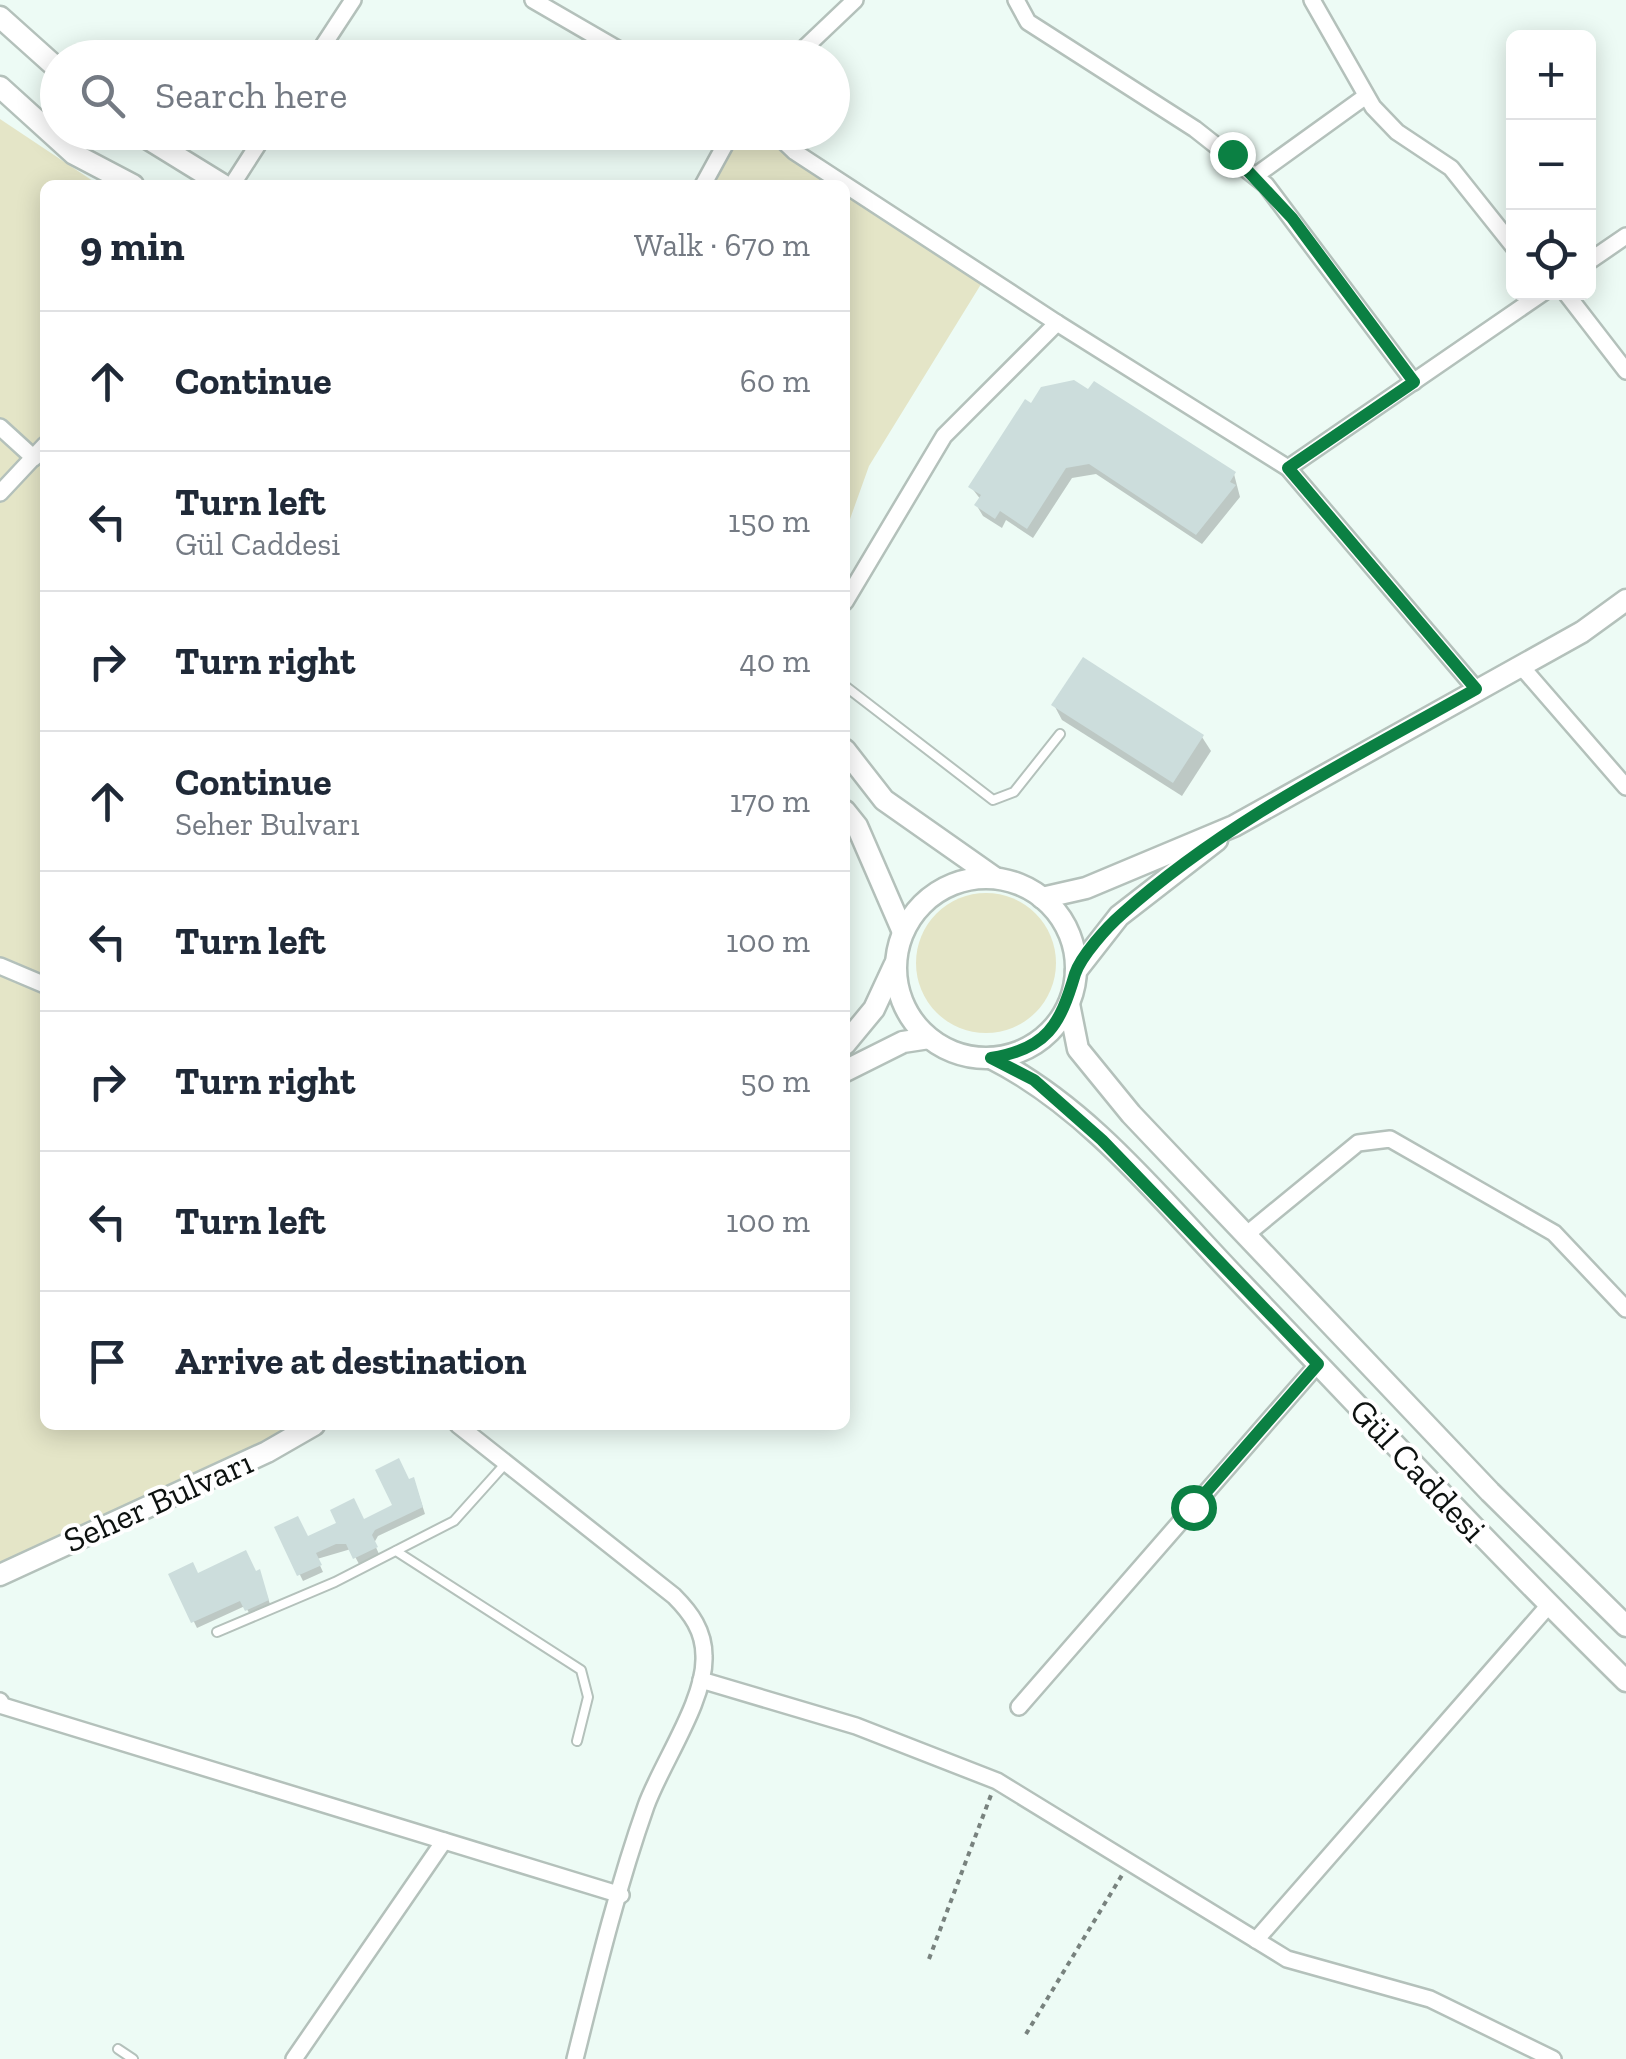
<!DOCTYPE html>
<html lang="en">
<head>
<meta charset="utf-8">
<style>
	body { margin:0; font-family:"Zilla Slab",serif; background:#f6f6f7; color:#1f2937 }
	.controls { position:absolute; right:30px; top:30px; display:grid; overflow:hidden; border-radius:15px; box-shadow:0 5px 25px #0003 }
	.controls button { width:90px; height:90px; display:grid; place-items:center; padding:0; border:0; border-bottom:2px solid #e0e1e3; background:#fff; color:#1f2937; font:50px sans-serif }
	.stop { position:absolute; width:30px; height:30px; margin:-22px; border:8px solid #0b8043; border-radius:50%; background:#fff }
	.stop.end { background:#0b8043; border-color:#fff; box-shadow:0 2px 10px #0008 }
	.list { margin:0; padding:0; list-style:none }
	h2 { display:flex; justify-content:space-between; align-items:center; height:130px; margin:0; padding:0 40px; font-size:42px }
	h2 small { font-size:32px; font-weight:400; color:#747a83 }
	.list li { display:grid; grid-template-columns:65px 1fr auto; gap:30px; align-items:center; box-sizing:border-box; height:140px; padding:0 40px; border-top:2px solid #e0e1e3 }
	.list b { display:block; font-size:38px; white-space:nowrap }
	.list p { margin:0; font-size:32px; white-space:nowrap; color:#747a83 }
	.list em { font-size:32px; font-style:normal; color:#747a83 }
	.icon { flex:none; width:55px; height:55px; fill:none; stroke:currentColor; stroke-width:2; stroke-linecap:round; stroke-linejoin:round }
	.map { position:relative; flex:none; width:1626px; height:2059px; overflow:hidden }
	.search { position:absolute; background:#fff; box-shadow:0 5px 25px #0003; left:40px; top:40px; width:810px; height:110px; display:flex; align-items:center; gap:25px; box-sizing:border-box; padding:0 35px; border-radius:55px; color:#747a83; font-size:38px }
	.panel { position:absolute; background:#fff; box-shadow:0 5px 25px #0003; left:40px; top:180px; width:810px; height:1250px; border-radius:15px }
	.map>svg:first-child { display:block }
</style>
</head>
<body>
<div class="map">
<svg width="1626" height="2059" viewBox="0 0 1626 2059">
	<rect width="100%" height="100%" fill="#edfbf5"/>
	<g fill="#e4e5c7">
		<path d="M0 119 99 185H45V1425H312L0 1575Z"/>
		<path d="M741 133H776L983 281 869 466 845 533V185H714Z"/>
		<circle cx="986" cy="963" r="70"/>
	</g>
	<g fill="#0003">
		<path d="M1025 402 1234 474 1240 497 1202 544 1096 474 1072 478 1033 538 1006 520 1002 528 983 516 977 506 981 500 971 487Z"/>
		<path d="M1054 705 1202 737 1211 751 1182 796 1062 720Z"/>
		<path d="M409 1481 416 1486 425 1514 378 1536 374 1543 379 1554 359 1564 351 1549 317 1559 323 1572 303 1581 277 1528 307 1539 364 1522 395 1506Z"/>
		<path d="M259 1572 271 1607 251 1616 245 1606 197 1628 171 1575Z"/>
	</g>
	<g fill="#ccdddc">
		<path d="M1074 380 1088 389 1094 381 1236 472 1230 482 1236 485 1196 535 1089 464 1066 468 1027 529 1000 511 995 519 974 505 981 495 968 487 1025 399 1031 403 1041 387Z"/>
		<path d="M1083 657 1204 735 1173 783 1051 705Z"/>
		<path d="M399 1458 409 1479 414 1477 423 1507 375 1530 372 1535 378 1547 353 1559 346 1544H336L316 1553 322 1565 297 1576 274 1527 298 1516 308 1536 336 1523 330 1510 354 1498 364 1519 392 1505 375 1470Z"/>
		<path d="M246 1550 256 1571 260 1569 269 1600 245 1611 240 1601 191 1623 168 1574 193 1562 198 1573Z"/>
	</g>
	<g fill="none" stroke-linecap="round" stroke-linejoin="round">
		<defs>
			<g id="service">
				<path d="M845 686 993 800 1014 792 1060 734"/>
				<path d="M396 1551 581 1670 588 1697 577 1741"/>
				<path d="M217 1632 335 1582 454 1521 506 1463"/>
				<path d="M118 2049 133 2059"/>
			</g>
			<g id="minor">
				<path d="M533 0 633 58"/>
				<path d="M1016 0 1028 22 1195 129 1266 185 1414 382"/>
				<path d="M1312 0 1373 107 1397 132 1451 168 1514 247"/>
				<path d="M315 58 353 0"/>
				<path d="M794 58 855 0"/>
				<path d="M774 132 795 152 1057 323"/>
				<path d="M1255 176 1366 96"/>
				<path d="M232 185 266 132"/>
				<path d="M703 185 732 132"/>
				<path d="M1588 262 1626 236"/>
				<path d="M1565 292 1626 371"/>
				<path d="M0 427 34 458"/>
				<path d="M1288 468 1544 292"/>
				<path d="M0 493 45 445"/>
				<path d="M845 602 944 436 1057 323 1288 468 1476 689"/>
				<path d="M1520 665 1626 787"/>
				<path d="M0 966 45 985"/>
				<path d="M1247 1234 1358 1143 1390 1139 1554 1233 1626 1309"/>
				<path d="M458 1425 674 1596C691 1613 704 1631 704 1656 706 1700 661 1764 646 1806 617 1888 596 1975 575 2059"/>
				<path d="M701 1680 856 1726 997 1781 1287 1959 1430 1999 1553 2059"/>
				<path d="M0 1701 3 1706 621 1895"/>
				<path d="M1019 1707 1318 1364"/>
				<path d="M1256 1940 1549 1605"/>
				<path d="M294 2059 444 1841"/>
			</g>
			<g id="tertiary">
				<path d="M0 17 58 69"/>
				<path d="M0 87 74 154 133 185"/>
				<path d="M137 132 223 185"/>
				<path d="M845 750 884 800 995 878"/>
				<path d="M845 811 857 826 903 932"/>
				<circle cx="986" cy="968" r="90"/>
				<path d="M1042 898 1086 888 1234 826 1582 632 1626 600"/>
				<path d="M1076 971 1119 916 1217 840"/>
				<path d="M1069 1004 1078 1049 1131 1114 1490 1492 1626 1626"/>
				<path d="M845 1044 874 1009 894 966"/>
				<path d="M991 1058C1090 1108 1163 1202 1239 1281 1367 1415 1493 1550 1626 1681"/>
				<path d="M845 1071 903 1042 929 1038"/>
				<path d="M0 1575 267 1452 314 1425"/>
			</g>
		</defs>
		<use href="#service" stroke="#b4c1bb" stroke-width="12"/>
		<use href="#minor" stroke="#b4c1bb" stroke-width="20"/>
		<use href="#tertiary" stroke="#b4c1bb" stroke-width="25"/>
		<g stroke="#78827e" stroke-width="4" stroke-dasharray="5 5" stroke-linecap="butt">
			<path d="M929 1959 991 1795"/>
			<path d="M1026 2034 1122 1875"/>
		</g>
		<use href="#service" stroke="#fff" stroke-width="8"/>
		<use href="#minor" stroke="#fff" stroke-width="15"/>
		<use href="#tertiary" stroke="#fff" stroke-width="20"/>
	</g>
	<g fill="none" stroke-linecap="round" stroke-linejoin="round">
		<path stroke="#0b8043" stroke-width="12" d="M1193 1507 1318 1364 1102 1140 1034 1080 991 1058C1047 1049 1060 1025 1075 974 1081 956 1107 927 1122 914 1227 820 1354 758 1476 689L1288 468 1414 382 1292 218 1232 154"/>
	</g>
	<g text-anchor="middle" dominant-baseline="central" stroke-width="8" stroke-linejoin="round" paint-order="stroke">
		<g font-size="35" fill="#0d1210" stroke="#fff">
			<text transform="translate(1418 1470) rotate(47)">Gül Caddesi</text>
			<text transform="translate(158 1501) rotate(-24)">Seher Bulvarı</text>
		</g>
	</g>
</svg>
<div class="controls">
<button>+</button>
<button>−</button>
<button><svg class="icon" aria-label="locate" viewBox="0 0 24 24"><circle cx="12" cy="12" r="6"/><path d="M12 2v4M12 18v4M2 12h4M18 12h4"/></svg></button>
</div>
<div class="stop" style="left:1193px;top:1507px"></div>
<div class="stop end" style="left:1232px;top:154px"></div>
<div class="search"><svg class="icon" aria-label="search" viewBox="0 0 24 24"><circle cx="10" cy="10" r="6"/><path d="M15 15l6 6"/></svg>Search here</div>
<section class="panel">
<h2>9 min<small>Walk · 670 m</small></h2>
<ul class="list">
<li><svg class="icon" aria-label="ahead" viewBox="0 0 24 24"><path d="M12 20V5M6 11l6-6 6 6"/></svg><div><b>Continue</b></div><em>60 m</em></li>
<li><svg class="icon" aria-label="left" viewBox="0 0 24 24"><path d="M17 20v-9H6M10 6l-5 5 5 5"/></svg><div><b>Turn left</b><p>Gül Caddesi</p></div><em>150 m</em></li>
<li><svg class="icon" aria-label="right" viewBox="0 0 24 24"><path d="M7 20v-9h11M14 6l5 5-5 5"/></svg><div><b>Turn right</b></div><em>40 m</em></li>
<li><svg class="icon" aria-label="ahead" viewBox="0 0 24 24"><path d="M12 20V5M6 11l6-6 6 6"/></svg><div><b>Continue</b><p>Seher Bulvarı</p></div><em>170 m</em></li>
<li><svg class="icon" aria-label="left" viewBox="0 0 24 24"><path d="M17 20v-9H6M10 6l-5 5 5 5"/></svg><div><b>Turn left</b></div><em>100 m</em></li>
<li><svg class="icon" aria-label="right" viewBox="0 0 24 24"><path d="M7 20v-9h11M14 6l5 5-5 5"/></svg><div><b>Turn right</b></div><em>50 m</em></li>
<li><svg class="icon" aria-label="left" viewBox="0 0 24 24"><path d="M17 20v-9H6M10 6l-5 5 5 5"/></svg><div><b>Turn left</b></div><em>100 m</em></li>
<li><svg class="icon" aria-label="arrive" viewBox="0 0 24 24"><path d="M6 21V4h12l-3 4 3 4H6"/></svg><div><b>Arrive at destination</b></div></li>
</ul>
</section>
</div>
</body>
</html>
